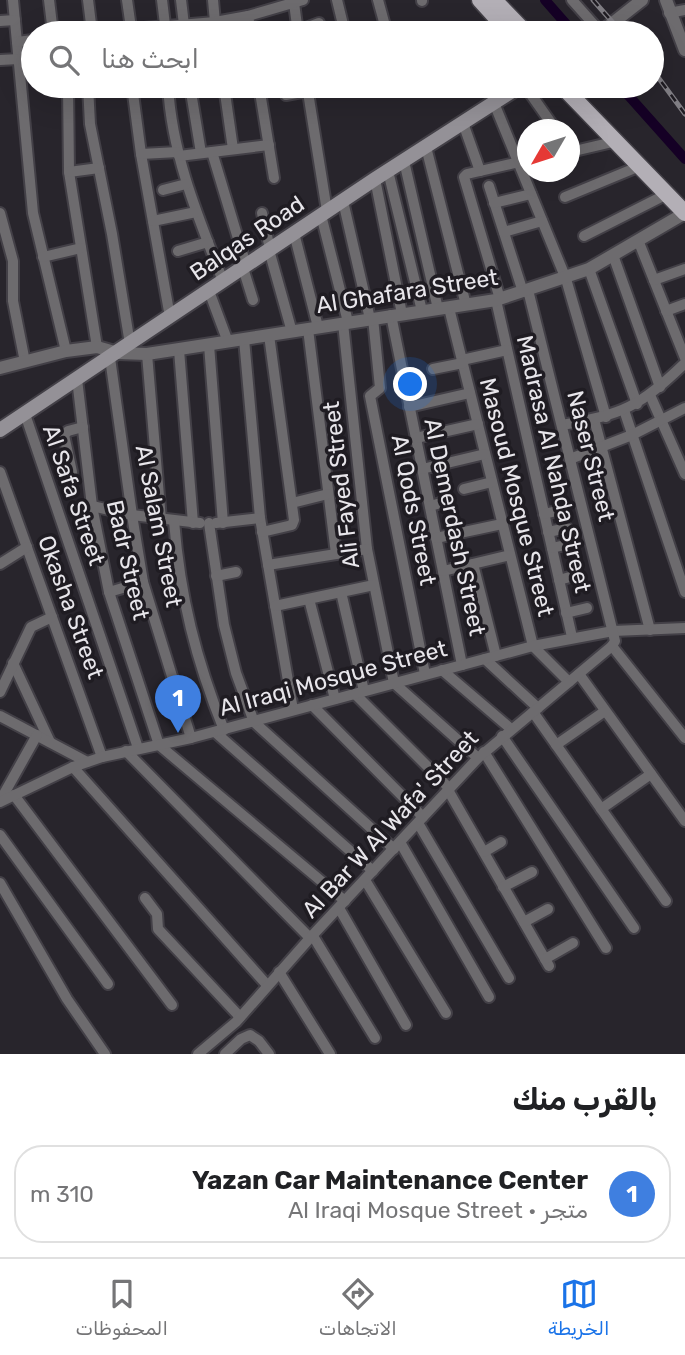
<!DOCTYPE html>
<html lang="ar">
<head>
<meta charset="utf-8">
<style>
	body { margin:0; font-family:Rubik,"Noto Naskh Arabic",sans-serif; background:#f6f6f6; color:#202124; direction:rtl }
	.compass { position:absolute; left:517px; top:119px; width:63px; height:63px; border-radius:50%; background:#fff; box-shadow:0 7px 28px #0002; rotate:231deg }
	.you { position:absolute; left:411px; top:385px; width:24px; height:24px; margin:-18px; border:5px solid #fff; border-radius:50%; background:#1a73e8; box-shadow:0 0 0 10px #1a73e833 }
	.badge { display:grid; place-items:center; width:46px; height:46px; border-radius:50%; background:#1a73e8; color:#fff; font-size:23px; font-weight:700 }
	.pin { position:absolute; translate:-50% -58px; filter:drop-shadow(0 2px 4px #0008) }
	.pin::after { content:''; position:absolute; top:37px; width:24px; height:21px; background:inherit; clip-path:polygon(0 0,100% 0,50% 100%) }
	.list { margin:0; padding:0; list-style:none }
	h2 { display:flex; justify-content:space-between; align-items:center; height:91px; margin:0; padding:0 28px; font-size:30px }
	h2 small { font-size:23px; font-weight:400; color:#757577 }
	.list li { display:grid; grid-template-columns:46px 1fr auto; gap:21px; align-items:center; box-sizing:border-box; height:98px; margin:0 14px 14px; padding:0 14px; border:2px solid #e0e0e0; border-radius:28px }
	.list b { display:block; font-size:26px; white-space:nowrap }
	.list p { margin:0; font-size:23px; white-space:nowrap; color:#757577 }
	.list em { font-size:23px; font-style:normal; color:#757577 }
	.icon { flex:none; width:38px; height:38px; fill:none; stroke:currentColor; stroke-width:2; stroke-linecap:round; stroke-linejoin:round }
	.map { position:relative; flex:none; width:685px; height:1054px; overflow:hidden; direction:ltr }
	.search { position:absolute; background:#fff; box-shadow:0 7px 28px #0002; left:21px; right:21px; top:21px; height:77px; display:flex; align-items:center; gap:18px; box-sizing:border-box; padding:0 24px; border-radius:38px; color:#757577; font-size:26px }
	.sheet { height:203px; background:#fff }
	nav { display:flex; justify-content:space-around; align-items:center; box-sizing:border-box; height:98px; border-top:2px solid #e0e0e0; background:#fff; font-size:19px; color:#757577 }
	nav a { display:grid; justify-items:center; gap:4px }
	nav .on { color:#1a73e8 }
	.map>svg:first-child { display:block }
</style>
</head>
<body>
<div class="map">
<svg width="685" height="1054" viewBox="0 0 685 1054">
	<rect width="100%" height="100%" fill="#28252c"/>
	<g fill="none" stroke-linecap="round" stroke-linejoin="round">
		<g stroke="#150025" stroke-width="10">
			<path d="M545 0 574 33"/>
			<path d="M620 86 685 159"/>
		</g>
		<defs>
			<g id="minor">
				<path d="M13 0 33 213 66 351"/>
				<path d="M49 0 53 33"/>
				<path d="M88 0 92 32"/>
				<path d="M127 0 131 28"/>
				<path d="M162 0 166 33"/>
				<path d="M181 0 185 33"/>
				<path d="M213 0 216 33"/>
				<path d="M337 0 345 33"/>
				<path d="M378 0 387 33"/>
				<path d="M422 0V1"/>
				<path d="M572 0 597 28"/>
				<path d="M294 3 298 33"/>
				<path d="M669 13 685 10"/>
				<path d="M248 16 251 33"/>
				<path d="M0 21 15 20"/>
				<path d="M298 31 319 23"/>
				<path d="M85 33 215 22 248 16 303 0"/>
				<path d="M17 42 33 40"/>
				<path d="M0 60 19 59"/>
				<path d="M68 86 69 172 97 347"/>
				<path d="M88 86 90 124 112 234 130 344"/>
				<path d="M132 86 141 154 170 317"/>
				<path d="M168 86C172 155 198 217 223 281"/>
				<path d="M190 86 201 153"/>
				<path d="M224 86 233 149"/>
				<path d="M259 86 274 178"/>
				<path d="M307 86 327 211"/>
				<path d="M525 86 556 130"/>
				<path d="M286 95 307 91"/>
				<path d="M494 103 566 279 606 417"/>
				<path d="M463 123 480 171"/>
				<path d="M426 147 466 305"/>
				<path d="M212 152 246 265"/>
				<path d="M570 152 617 141"/>
				<path d="M141 154 178 152"/>
				<path d="M179 156 269 145"/>
				<path d="M404 161 438 309"/>
				<path d="M388 171 422 311"/>
				<path d="M69 172 99 168"/>
				<path d="M375 179 402 314"/>
				<path d="M489 186 523 292"/>
				<path d="M163 190 186 184"/>
				<path d="M565 197 640 166"/>
				<path d="M343 201 370 319"/>
				<path d="M494 203 531 194"/>
				<path d="M0 213 13 261V301L25 362"/>
				<path d="M262 213 270 249"/>
				<path d="M321 215 348 322"/>
				<path d="M153 221 196 212"/>
				<path d="M504 232 542 221"/>
				<path d="M294 233 318 327"/>
				<path d="M584 236 667 194"/>
				<path d="M638 240 685 358"/>
				<path d="M269 250 292 332"/>
				<path d="M178 251 208 242"/>
				<path d="M613 255 660 387"/>
				<path d="M43 257 81 248"/>
				<path d="M243 268 253 300"/>
				<path d="M589 269 637 404"/>
				<path d="M654 280 685 269"/>
				<path d="M209 291 228 342"/>
				<path d="M500 299 464 177 467 174 528 160"/>
				<path d="M496 300 572 637"/>
				<path d="M449 308 533 646 569 682"/>
				<path d="M666 311 685 304"/>
				<path d="M391 315 462 665"/>
				<path d="M373 318 380 388 370 396 425 674"/>
				<path d="M343 323 367 549 394 683 478 758"/>
				<path d="M308 329 336 554"/>
				<path d="M244 339 260 518 293 710"/>
				<path d="M209 345 223 523"/>
				<path d="M179 350 193 523"/>
				<path d="M147 354 161 520"/>
				<path d="M110 358 132 515 143 582 191 738"/>
				<path d="M462 360 507 350"/>
				<path d="M433 369 463 363"/>
				<path d="M77 379 92 506 109 592 159 745 345 901"/>
				<path d="M650 395 685 474"/>
				<path d="M409 407 470 393"/>
				<path d="M624 410 685 592"/>
				<path d="M25 414 138 748"/>
				<path d="M594 419 650 630"/>
				<path d="M562 425C624 414 639 407 685 363"/>
				<path d="M416 438 478 424"/>
				<path d="M570 459 632 435 685 408"/>
				<path d="M422 469 485 454"/>
				<path d="M0 472 102 757"/>
				<path d="M72 472 64 435 68 431 83 427"/>
				<path d="M464 489 492 482"/>
				<path d="M292 503 328 494"/>
				<path d="M92 506 132 515 200 523"/>
				<path d="M430 506 448 501"/>
				<path d="M544 514 561 510"/>
				<path d="M174 521C180 597 196 660 224 730"/>
				<path d="M209 523 224 625 236 673 254 722 394 849"/>
				<path d="M216 523 260 518"/>
				<path d="M262 532 292 525 294 520 269 335"/>
				<path d="M548 532 567 528"/>
				<path d="M436 538 502 524"/>
				<path d="M552 548 569 544"/>
				<path d="M0 564 27 547"/>
				<path d="M473 564 496 656"/>
				<path d="M268 565 367 549"/>
				<path d="M443 571 510 555"/>
				<path d="M216 576 236 572"/>
				<path d="M559 580 577 575"/>
				<path d="M109 592 143 582"/>
				<path d="M341 592 364 691"/>
				<path d="M309 599 335 699"/>
				<path d="M275 606 374 585"/>
				<path d="M566 613 587 608"/>
				<path d="M612 646 685 738"/>
				<path d="M485 659 538 708"/>
				<path d="M13 663 50 742"/>
				<path d="M442 670 511 729"/>
				<path d="M579 674 685 821"/>
				<path d="M0 692 31 627 52 617"/>
				<path d="M355 694 449 788"/>
				<path d="M312 705 423 817"/>
				<path d="M533 712 666 901"/>
				<path d="M0 716 87 762"/>
				<path d="M215 732 373 871"/>
				<path d="M502 736 634 928"/>
				<path d="M556 745 605 711"/>
				<path d="M126 751 310 938"/>
				<path d="M484 752 606 948"/>
				<path d="M73 767 267 985"/>
				<path d="M448 790 549 966"/>
				<path d="M14 795 172 1005"/>
				<path d="M0 801 37 735"/>
				<path d="M0 802 73 767 102 757 191 738 533 646 613 631 685 628"/>
				<path d="M601 809 651 774"/>
				<path d="M418 823 509 978"/>
				<path d="M0 835 108 984"/>
				<path d="M400 842 489 997"/>
				<path d="M484 852 501 842"/>
				<path d="M365 880 446 1013"/>
				<path d="M0 883 67 999 105 1054"/>
				<path d="M503 887 532 872"/>
				<path d="M145 898 157 914 158 929 240 1017"/>
				<path d="M339 908 406 1025"/>
				<path d="M524 922 548 909"/>
				<path d="M313 936 375 1038"/>
				<path d="M545 959 573 943"/>
				<path d="M279 972 330 1054"/>
				<path d="M198 1054 236 1022 310 938 478 758 612 646 615 641 528 290"/>
				<path d="M225 1054 241 1039 250 1035 259 1041 269 1054"/>
			</g>
			<g id="tertiary">
				<path d="M666 0 685 50"/>
				<path d="M600 33 642 0"/>
				<path d="M0 368 66 351 97 347 118 353 147 354 496 300 589 269 685 213"/>
			</g>
			<path id="secondary" d="M0 430 375 179 520 86"/>
			<g id="primary">
				<path d="M480 0 509 32"/>
				<path d="M494 0 526 33"/>
				<path d="M562 86 685 213"/>
			</g>
		</defs>
		<use href="#minor" stroke="#434047" stroke-width="14"/>
		<use href="#tertiary" stroke="#434047" stroke-width="16"/>
		<use href="#secondary" stroke="#434047" stroke-width="18"/>
		<use href="#primary" stroke="#434047" stroke-width="19"/>
		<use href="#minor" stroke="#6d6b6e" stroke-width="10"/>
		<use href="#tertiary" stroke="#6d6b6e" stroke-width="12"/>
		<use href="#secondary" stroke="#949197" stroke-width="14"/>
		<use href="#primary" stroke="#b3afb6" stroke-width="16"/>
		<defs>
			<g id="rail">
				<path d="M593 0 622 33"/>
				<path d="M652 69 685 114"/>
			</g>
		</defs>
		<use href="#rail" stroke="#807e84" stroke-width="5"/>
		<use href="#rail" stroke="#1f1c22" stroke-width="2.5" stroke-dasharray="8" stroke-linecap="butt"/>
	</g>
	<g text-anchor="middle" dominant-baseline="central" stroke-width="7" stroke-linejoin="round" paint-order="stroke">
		<g font-size="23" fill="#e8e6eb" stroke="#1f1c22">
			<text transform="translate(247 238) rotate(-34)">Balqas Road</text>
			<text transform="translate(407 291) rotate(-9)">Al Ghafara Street</text>
			<text transform="translate(591 456) rotate(76)">Naser Street</text>
			<text transform="translate(554 464) rotate(77)">Madrasa Al Nahda Street</text>
			<text transform="translate(341 485) rotate(-97)">Ali Fayed Street</text>
			<text transform="translate(74 495) rotate(71)">Al Safa Street</text>
			<text transform="translate(517 497) rotate(76)">Masoud Mosque Street</text>
			<text transform="translate(414 510) rotate(79)">Al Qods Street</text>
			<text transform="translate(159 526) rotate(79)">Al Salam Street</text>
			<text transform="translate(455 527) rotate(78)">Al Demerdash Street</text>
			<text transform="translate(128 560) rotate(77)">Badr Street</text>
			<text transform="translate(71 607) rotate(70)">Okasha Street</text>
			<text transform="translate(333 678) rotate(-15)">Al Iraqi Mosque Street</text>
			<text transform="translate(390 824) rotate(-47)">Al Bar W Al Wafa' Street</text>
		</g>
	</g>
</svg>
<svg class="compass" viewBox="-18 -18 36 36"><path d="M0-13l5 13h-10z" fill="#e53935"/><path d="M0 13l5-13h-10z" fill="#757577"/></svg>
<div class="you"></div>
<div class="pin badge" style="left:178px;top:733px;background:#3f7fe0">1</div>
<div class="search"><svg class="icon" aria-label="search" viewBox="0 0 24 24"><circle cx="10" cy="10" r="6"/><path d="M15 15l6 6"/></svg>ابحث هنا</div>
</div>
<section class="sheet">
<h2>بالقرب منك<small></small></h2>
<ul class="list">
<li><span class="badge" style="background:#3f7fe0">1</span><div><b>Yazan Car Maintenance Center</b><p>متجر · Al Iraqi Mosque Street</p></div><em>310 m</em></li>
</ul>
</section>
<nav>
<a class="on"><svg class="icon" aria-label="map" viewBox="0 0 24 24"><path d="M3 6l6-2 6 2 6-2v14l-6 2-6-2-6 2zM9 4v14M15 6v14"/></svg>الخريطة</a>
<a><svg class="icon" aria-label="directions" viewBox="0 0 24 24"><path d="M12 3l9 9-9 9-9-9zM9 14v-3h6M13 9l2 2-2 2"/></svg>الاتجاهات</a>
<a><svg class="icon" aria-label="saved" viewBox="0 0 24 24"><path d="M7 4h10v16l-5-4-5 4z"/></svg>المحفوظات</a>
</nav>
</body>
</html>
